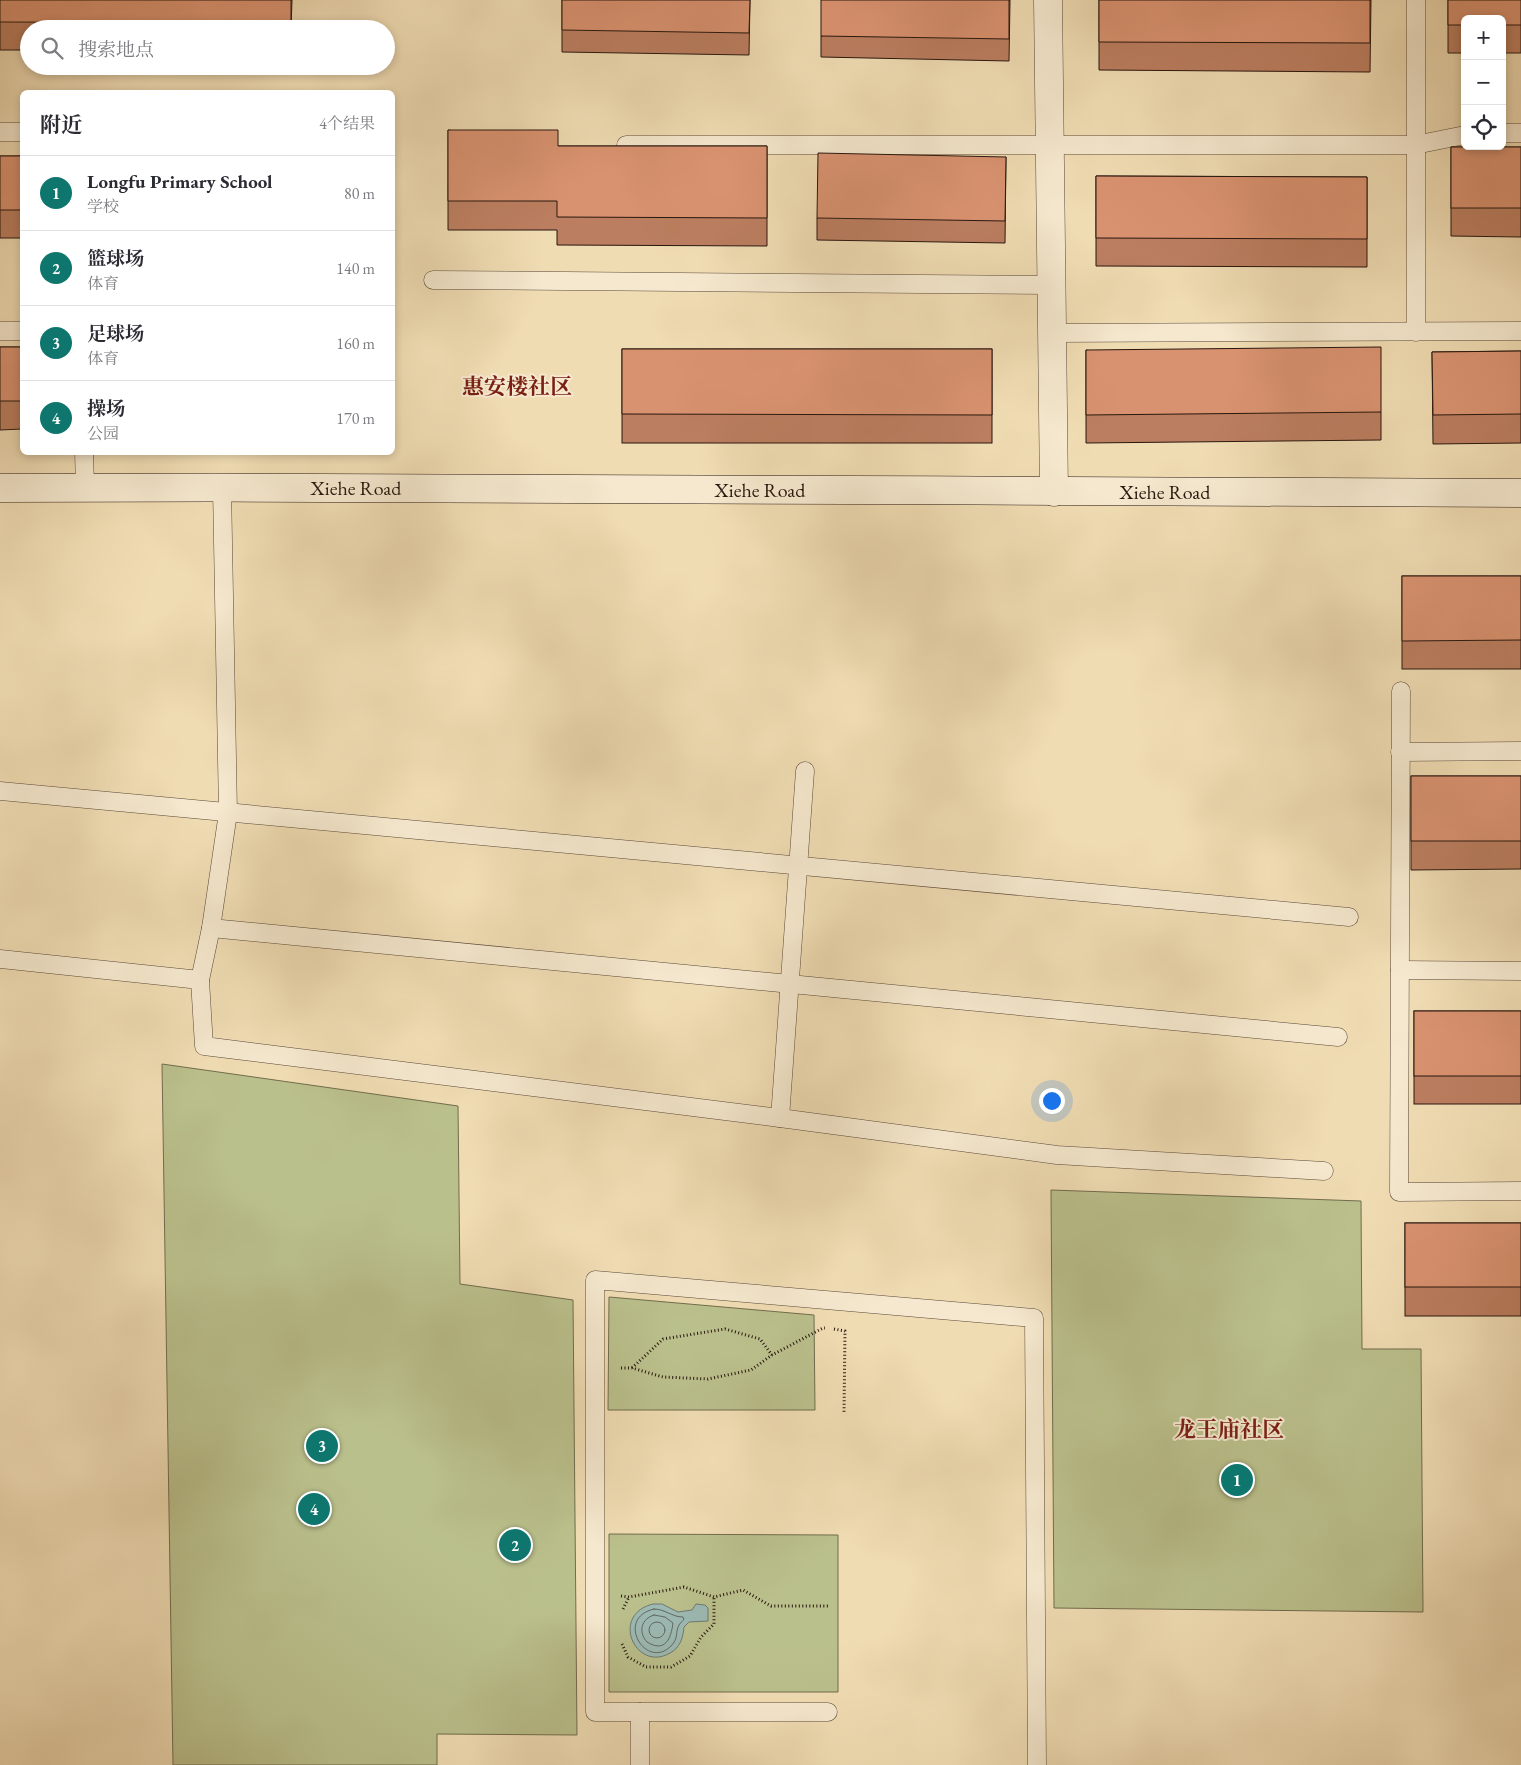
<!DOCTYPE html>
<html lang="zh">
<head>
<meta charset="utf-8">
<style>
	body { margin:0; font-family:"EB Garamond","Noto Serif SC",serif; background:#f7f7f7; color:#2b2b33 }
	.controls { position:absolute; right:15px; top:15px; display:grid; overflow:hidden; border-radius:8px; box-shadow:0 2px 8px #0003 }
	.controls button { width:45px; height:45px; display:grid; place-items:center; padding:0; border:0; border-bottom:1px solid #e1e1e2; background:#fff; color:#2b2b33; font:25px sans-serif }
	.you { position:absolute; left:1051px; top:1100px; width:18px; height:18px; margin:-12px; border:4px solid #fff; border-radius:50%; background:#1a73e8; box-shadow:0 0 0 8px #1a73e833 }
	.badge { display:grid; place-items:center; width:32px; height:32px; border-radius:50%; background:#0f766e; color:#fff; font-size:16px; font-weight:700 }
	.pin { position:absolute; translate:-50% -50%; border:2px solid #fff; box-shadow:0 1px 5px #0006 }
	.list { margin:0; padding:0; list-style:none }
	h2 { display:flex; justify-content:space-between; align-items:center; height:65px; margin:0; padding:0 20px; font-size:21px }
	h2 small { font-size:16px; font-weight:400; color:#7c7c81 }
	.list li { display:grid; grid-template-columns:32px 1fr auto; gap:15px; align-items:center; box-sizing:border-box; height:75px; padding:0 20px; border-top:1px solid #e1e1e2 }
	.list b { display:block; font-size:19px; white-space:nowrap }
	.list p { margin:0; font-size:16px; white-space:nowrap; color:#7c7c81 }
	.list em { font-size:16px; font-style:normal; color:#7c7c81 }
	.icon { flex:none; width:28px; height:28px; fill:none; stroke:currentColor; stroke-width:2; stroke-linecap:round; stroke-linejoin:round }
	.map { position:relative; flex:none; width:1521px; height:1765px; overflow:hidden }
	.search { position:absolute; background:#fff; box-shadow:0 2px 8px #0003; left:20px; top:20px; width:375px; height:55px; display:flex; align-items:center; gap:12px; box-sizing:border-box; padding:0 18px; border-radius:28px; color:#7c7c81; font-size:19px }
	.panel { position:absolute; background:#fff; box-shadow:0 2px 8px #0003; left:20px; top:90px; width:375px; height:365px; border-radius:8px }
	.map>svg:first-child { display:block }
</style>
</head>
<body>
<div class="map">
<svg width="1521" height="1765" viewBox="0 0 1521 1765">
	<rect width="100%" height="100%" fill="#f0dcb3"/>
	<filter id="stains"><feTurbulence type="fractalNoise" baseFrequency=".004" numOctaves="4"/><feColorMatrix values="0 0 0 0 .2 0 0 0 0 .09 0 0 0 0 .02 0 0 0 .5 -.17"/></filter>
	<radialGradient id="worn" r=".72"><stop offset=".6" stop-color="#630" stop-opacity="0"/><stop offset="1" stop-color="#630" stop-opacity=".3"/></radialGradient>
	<g fill="#bac08c" stroke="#716c4e">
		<path d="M162 1064 458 1106 460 1284 573 1300 577 1735 437 1734V1765H173Z"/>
		<path d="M1051 1190 1361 1201 1362 1349H1421L1423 1612 1054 1608Z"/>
		<path d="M609 1297 814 1315 815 1410H608Z"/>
		<path d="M609 1534 838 1535V1692H609Z"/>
	</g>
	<path fill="#9cbab4" stroke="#6e7972" d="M653 1604H662L678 1612 692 1610 696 1604 705 1605 708 1608V1621L689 1622 684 1627C683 1638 680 1648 670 1653 636 1673 609 1615 653 1604Z"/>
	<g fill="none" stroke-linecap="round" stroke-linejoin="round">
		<g stroke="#626862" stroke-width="1">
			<path d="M654 1609C665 1609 672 1617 683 1617L684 1619C683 1621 681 1622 679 1625 675 1632 679 1638 671 1646 646 1671 614 1618 654 1609Z"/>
			<path d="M654 1615 665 1617 673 1623C671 1639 665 1653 647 1642 638 1632 641 1619 654 1615Z"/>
			<circle cx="657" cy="1630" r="8"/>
		</g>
		<defs>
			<g id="lane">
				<path d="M1416 0V332"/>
				<path d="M0 132H22"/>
				<path d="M1502 133H1521"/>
				<path d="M626 145H1415L1465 135"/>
				<path d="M433 280 1051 285"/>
				<path d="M0 331H22"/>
				<path d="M1052 333 1521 331"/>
				<path d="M84 452 85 487"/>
				<path d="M222 487 228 813 211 928 200 980 204 1046 780 1118 1057 1155 1324 1171"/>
				<path d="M1401 691 1399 1192 1521 1191"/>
				<path d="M1400 752 1521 751"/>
				<path d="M0 791 1349 917"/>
				<path d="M211 928 1338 1037"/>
				<path d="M0 959 200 980"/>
				<path d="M1400 970 1521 971"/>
				<path d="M780 1118 805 771"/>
				<path d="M828 1712H595V1280L1034 1318 1037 1765"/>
				<path d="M640 1765V1712"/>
			</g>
			<path id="street" d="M1048 0 1054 492"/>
			<path id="secondary" d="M0 488C507 486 1014 492 1521 493"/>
		</defs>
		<use href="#lane" stroke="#5a4838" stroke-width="19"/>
		<use href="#street" stroke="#5a4838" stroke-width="29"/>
		<use href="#secondary" stroke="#28170f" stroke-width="29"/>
		<g stroke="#28170f" stroke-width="3" stroke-dasharray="1 2.5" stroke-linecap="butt">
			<path d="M834 1329 845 1331 844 1413"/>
			<path d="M621 1368H632L663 1377 708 1379 751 1370 772 1355 823 1328H825"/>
			<path d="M632 1368 663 1339 725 1329 760 1339 772 1355"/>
			<path d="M621 1596 629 1597 684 1587 714 1597 743 1590 771 1606H829"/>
			<path d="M623 1609 629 1597"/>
			<path d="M622 1644 628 1657 646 1667H671L690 1656 701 1637 714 1624V1597"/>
		</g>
		<use href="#lane" stroke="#f5e8ce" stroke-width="18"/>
		<use href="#street" stroke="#f5e8ce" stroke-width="28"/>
		<use href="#secondary" stroke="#f5e8ce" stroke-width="28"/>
	</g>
	<g fill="#bb7e60" stroke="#28170f">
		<path d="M0 0H292L291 29H29V50H0Z"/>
		<path d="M562 0H750L749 55 562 52Z"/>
		<path d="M1010 0 1009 61 821 57V36Z"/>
		<path d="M1099 0H1371L1370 72 1099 70Z"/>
		<path d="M1448 0H1521V53H1502V19H1465V53H1448Z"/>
		<path d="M448 130 558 146H767V246L557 245V230H448Z"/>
		<path d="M1451 147H1521V237L1451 236Z"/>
		<path d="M392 154H394L393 242H392Z"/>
		<rect x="0" y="156" width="22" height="82"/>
		<path d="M1006 157 1005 243 817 240V218Z"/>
		<path d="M1096 176 1367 177V267L1096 266Z"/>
		<path d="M0 347H22V429L0 430Z"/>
		<rect x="622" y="349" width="370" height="94"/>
		<path d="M1086 350 1381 412V440L1086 443Z"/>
		<path d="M1521 351V443L1433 444 1432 352Z"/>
		<rect x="1402" y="576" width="119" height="93"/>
		<path d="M1411 776H1521V869L1411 870Z"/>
		<rect x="1414" y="1011" width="107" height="93"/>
		<rect x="1405" y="1223" width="116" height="93"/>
	</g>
	<g fill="#d99270" stroke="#28170f">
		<path d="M0 0H291V23L0 22Z"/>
		<path d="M562 0H750L749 33 562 30Z"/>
		<path d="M821 0H1009V39L821 36Z"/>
		<path d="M1099 0H1370V43L1099 42Z"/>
		<path d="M1448 0H1521V25H1502V19H1465V25H1448Z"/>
		<path d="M448 130H558V146H767V218L557 217V201H448Z"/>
		<rect x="1451" y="147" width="70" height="61"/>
		<path d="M818 153 1006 157 1005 221 817 218Z"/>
		<path d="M392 154H394L393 214H392Z"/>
		<rect x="0" y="156" width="22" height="54"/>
		<path d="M1096 176 1367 177V239L1096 238Z"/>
		<rect x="0" y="347" width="22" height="54"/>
		<path d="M1381 347V412L1086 415V350Z"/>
		<path d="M622 349H992V415L622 414Z"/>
		<path d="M1521 351V414L1433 415 1432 352Z"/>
		<path d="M1402 576H1521V640L1402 641Z"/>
		<rect x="1411" y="776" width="110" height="65"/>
		<rect x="1414" y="1011" width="107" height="65"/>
		<rect x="1405" y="1223" width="116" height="64"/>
	</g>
	<g text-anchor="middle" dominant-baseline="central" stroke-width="4" stroke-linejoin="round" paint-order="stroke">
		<g font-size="20" fill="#28170f" stroke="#f5e8ce">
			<text x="356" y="488">Xiehe Road</text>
			<text x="760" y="490">Xiehe Road</text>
			<text x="1165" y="492">Xiehe Road</text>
		</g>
		<g font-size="22" font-weight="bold" fill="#7a1f14" stroke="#f5e8ce">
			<text x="517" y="386">惠安楼社区</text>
			<text x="1229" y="1429">龙王庙社区</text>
		</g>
	</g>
	<rect width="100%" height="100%" filter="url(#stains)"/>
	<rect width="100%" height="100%" fill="url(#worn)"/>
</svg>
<div class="controls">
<button>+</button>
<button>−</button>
<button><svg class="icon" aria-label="locate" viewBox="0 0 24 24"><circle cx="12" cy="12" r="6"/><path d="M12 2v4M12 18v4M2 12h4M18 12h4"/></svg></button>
</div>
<div class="you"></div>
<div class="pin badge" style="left:1237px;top:1480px">1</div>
<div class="pin badge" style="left:515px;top:1545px">2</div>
<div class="pin badge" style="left:322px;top:1446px">3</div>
<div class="pin badge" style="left:314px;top:1509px">4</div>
<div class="search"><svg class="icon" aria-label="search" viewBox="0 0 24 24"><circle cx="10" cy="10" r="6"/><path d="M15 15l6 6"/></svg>搜索地点</div>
<section class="panel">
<h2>附近<small>4个结果</small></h2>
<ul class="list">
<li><span class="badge">1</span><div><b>Longfu Primary School</b><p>学校</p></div><em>80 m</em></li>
<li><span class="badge">2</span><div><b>篮球场</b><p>体育</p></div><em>140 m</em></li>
<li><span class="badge">3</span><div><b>足球场</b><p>体育</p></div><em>160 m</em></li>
<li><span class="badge">4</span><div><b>操场</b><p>公园</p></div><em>170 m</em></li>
</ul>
</section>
</div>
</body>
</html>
